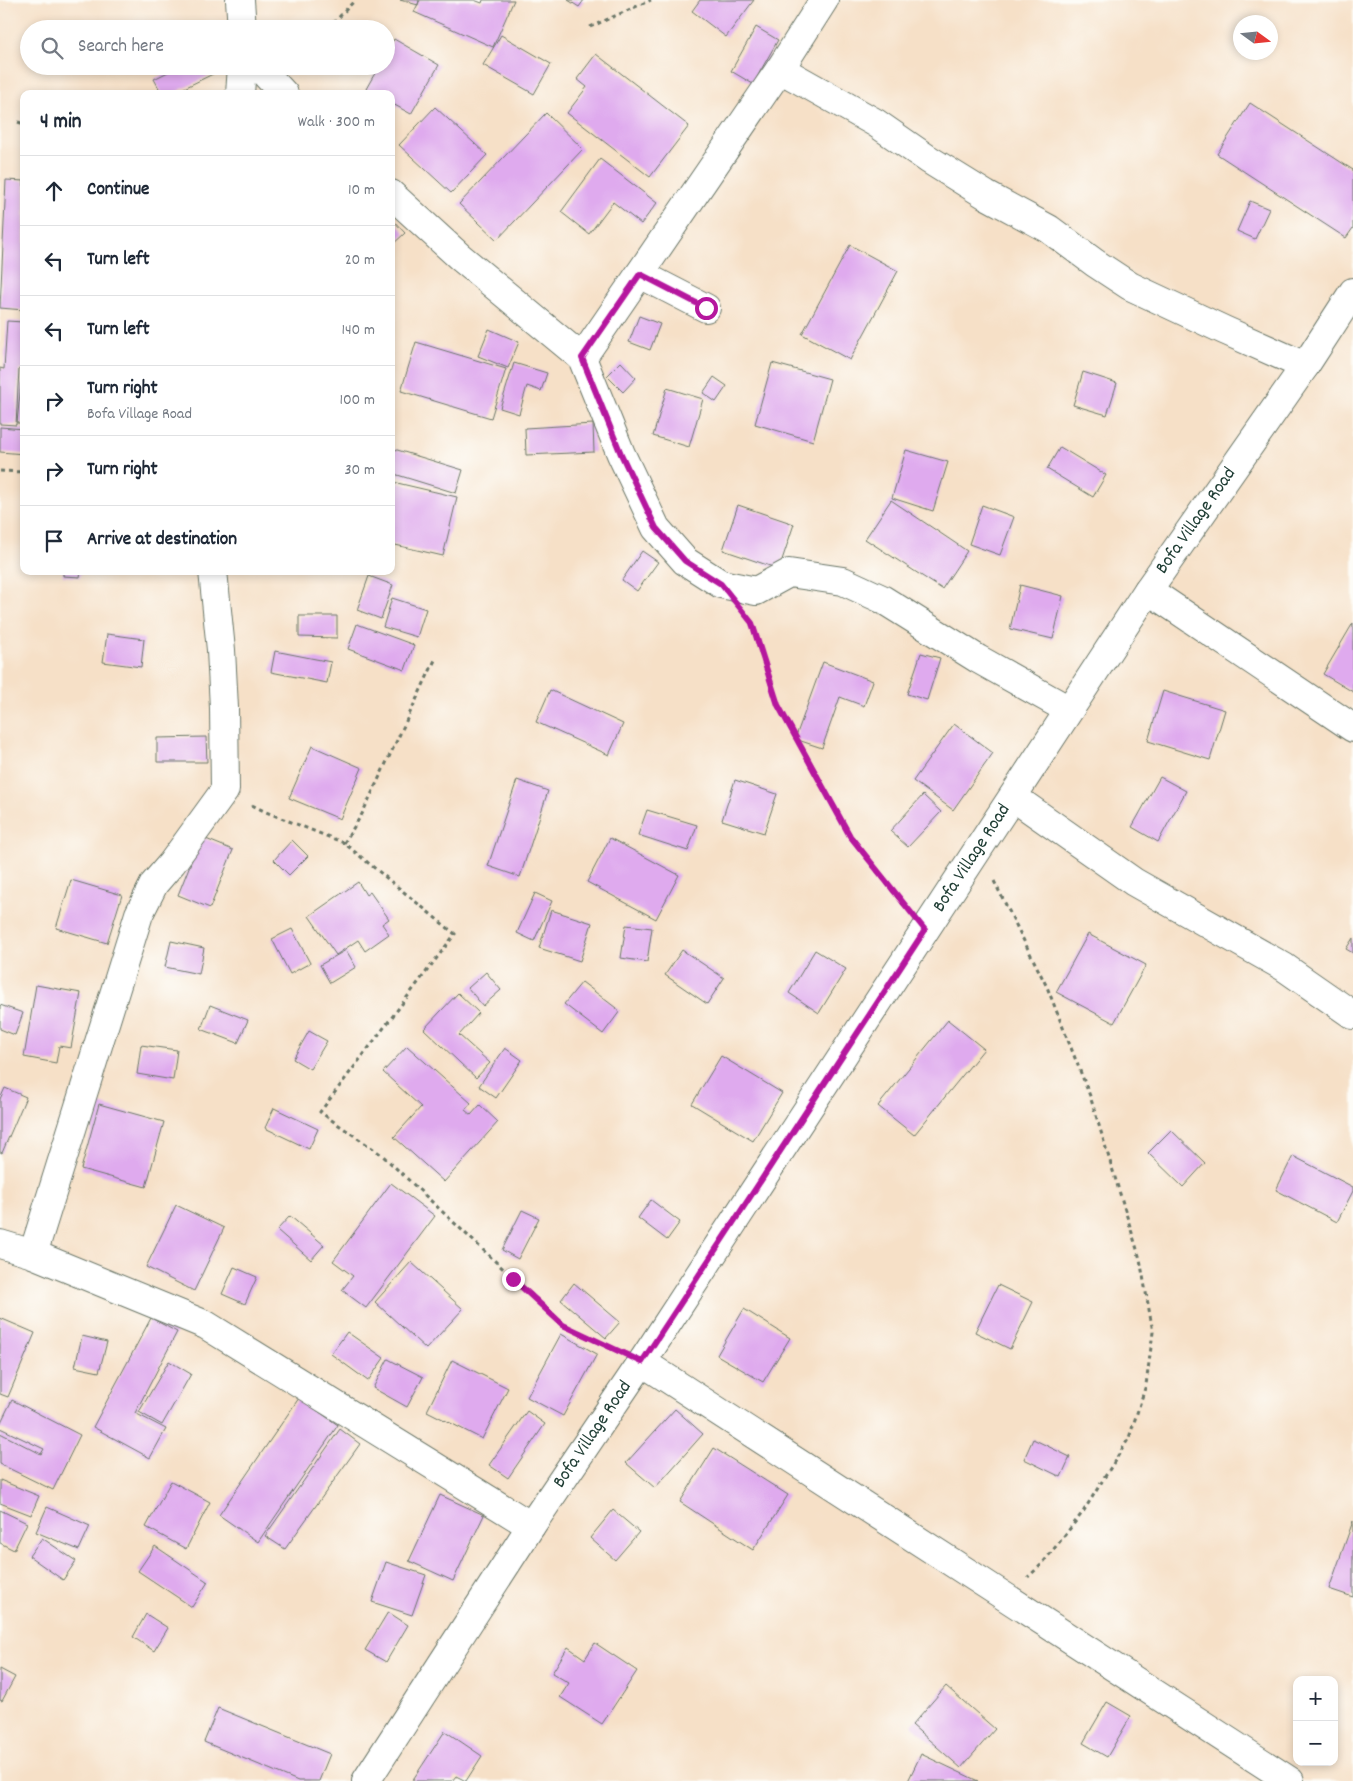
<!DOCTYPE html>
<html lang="en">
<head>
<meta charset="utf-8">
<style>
	body { margin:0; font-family:Dekko,sans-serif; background:#f6f6f7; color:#1f2937 }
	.controls { position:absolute; right:15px; bottom:15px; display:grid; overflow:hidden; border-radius:10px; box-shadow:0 2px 8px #0003 }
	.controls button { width:45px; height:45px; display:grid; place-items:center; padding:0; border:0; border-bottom:1px solid #e0e1e3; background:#fff; color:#1f2937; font:25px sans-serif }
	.compass { position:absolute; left:1233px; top:15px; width:45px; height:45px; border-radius:50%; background:#fff; box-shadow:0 2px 8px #0003; rotate:105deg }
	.stop { position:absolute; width:15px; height:15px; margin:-11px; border:4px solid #b5179e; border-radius:50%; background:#fff }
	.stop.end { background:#b5179e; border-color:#fff; box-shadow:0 1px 5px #0008 }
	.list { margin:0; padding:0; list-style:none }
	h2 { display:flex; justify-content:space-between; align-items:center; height:65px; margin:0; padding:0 20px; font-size:21px }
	h2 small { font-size:16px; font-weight:400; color:#747a83 }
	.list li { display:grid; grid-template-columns:32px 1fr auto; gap:15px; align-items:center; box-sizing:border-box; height:70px; padding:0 20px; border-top:1px solid #e0e1e3 }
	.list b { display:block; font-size:19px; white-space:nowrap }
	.list p { margin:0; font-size:16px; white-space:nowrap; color:#747a83 }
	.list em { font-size:16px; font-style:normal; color:#747a83 }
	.icon { flex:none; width:28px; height:28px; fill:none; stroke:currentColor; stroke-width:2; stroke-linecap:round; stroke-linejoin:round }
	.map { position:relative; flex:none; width:1353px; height:1781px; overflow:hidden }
	.search { position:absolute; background:#fff; box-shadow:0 2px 8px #0003; left:20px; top:20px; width:375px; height:55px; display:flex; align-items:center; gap:12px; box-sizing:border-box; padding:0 18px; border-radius:28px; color:#747a83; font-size:19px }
	.panel { position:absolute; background:#fff; box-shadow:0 2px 8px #0003; left:20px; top:90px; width:375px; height:485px; border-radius:10px }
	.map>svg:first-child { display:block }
</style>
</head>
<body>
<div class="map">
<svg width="1353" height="1781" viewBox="0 0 1353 1781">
	<rect width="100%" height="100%" fill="#fdfcf7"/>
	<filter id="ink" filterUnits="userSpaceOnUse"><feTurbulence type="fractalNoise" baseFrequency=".02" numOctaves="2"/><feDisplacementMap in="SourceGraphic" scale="10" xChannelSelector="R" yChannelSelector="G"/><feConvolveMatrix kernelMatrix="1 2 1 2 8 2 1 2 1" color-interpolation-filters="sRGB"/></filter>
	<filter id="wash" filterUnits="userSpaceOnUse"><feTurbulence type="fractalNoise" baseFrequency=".0096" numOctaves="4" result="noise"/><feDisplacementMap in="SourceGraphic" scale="20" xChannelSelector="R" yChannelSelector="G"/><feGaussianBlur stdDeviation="1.12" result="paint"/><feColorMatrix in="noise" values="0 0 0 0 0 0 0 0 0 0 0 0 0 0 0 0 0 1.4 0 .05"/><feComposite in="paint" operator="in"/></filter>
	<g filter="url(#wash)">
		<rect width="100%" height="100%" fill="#f6e0c7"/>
		<g id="blocks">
			<g fill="#dfaaee">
				<path d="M400 0H419L418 5Z"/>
				<path d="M420 0H474L482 3 483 0H514L493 47 414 12Z"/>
				<path d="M568 0H584L579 7Z"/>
				<path d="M700 0H754L726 37 692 11Z"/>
				<path d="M756 27 778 40 753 84 731 71Z"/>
				<path d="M501 35 551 64 534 94 483 65Z"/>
				<path d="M394 39 439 65 411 114 391 103V94H374L366 89 379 66H386V53Z"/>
				<path d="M596 54 689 126 650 177 567 113 587 87 577 79Z"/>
				<path d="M180 66H219L221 70 172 94H162L154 79Z"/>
				<path d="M1250 103 1353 170V228L1346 238 1217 154Z"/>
				<path d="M435 107 487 155 451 193 399 145Z"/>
				<path d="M546 113 583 149 497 240 459 204Z"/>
				<path d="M600 159 657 203 641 224 613 202 589 234 561 212Z"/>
				<path d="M6 180 24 181V310L0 308Z"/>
				<path d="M1250 201 1269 209 1255 239 1237 231Z"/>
				<path d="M391 218 405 233 391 246Z"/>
				<path d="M850 245 898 271 850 360 802 334Z"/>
				<path d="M639 316 660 324 650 350 629 342Z"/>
				<path d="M7 321 24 322V369H19L16 425 0 424V368L4 369Z"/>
				<path d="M489 329 519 342 508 368 478 356Z"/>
				<path d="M416 342 506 369 491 418 401 391Z"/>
				<path d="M621 362 636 378 623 392 607 376Z"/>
				<path d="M514 363 547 373 541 391 527 386 519 414 500 408Z"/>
				<path d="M772 363 830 379 813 441 755 424Z"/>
				<path d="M1083 372 1117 383 1107 415 1073 405Z"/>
				<path d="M714 377 727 386 716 402 703 393Z"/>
				<path d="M21 383H24V423H17Z"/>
				<path d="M667 388 703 399 689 447 653 436Z"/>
				<path d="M593 424 594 452 526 455 525 428Z"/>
				<path d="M0 427 24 429V454L0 452Z"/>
				<path d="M1060 447 1106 475 1093 497 1047 469Z"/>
				<path d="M394 449 463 470 456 493 391 473V458Z"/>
				<path d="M906 450 948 462 933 511 892 498Z"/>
				<path d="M393 482 457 497 443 556 391 544V490Z"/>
				<path d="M891 500 967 551 942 589 865 539Z"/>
				<path d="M738 505 794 524 779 569 723 550Z"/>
				<path d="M982 505 1014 517 1000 555 969 544Z"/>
				<path d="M642 551 658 562 637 591 622 580Z"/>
				<path d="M63 571H81L80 577 63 576Z"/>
				<path d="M369 576 393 585 381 619 357 610Z"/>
				<path d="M1020 585 1063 596 1053 639 1010 629Z"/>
				<path d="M392 598 426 609 417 637 383 627Z"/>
				<path d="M299 616H337V638L299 637Z"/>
				<path d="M1353 623V692L1323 674Z"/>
				<path d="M357 624 414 645 405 670 348 649Z"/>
				<path d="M107 634 144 639 141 667 103 662Z"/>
				<path d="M275 651 331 662 327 683 271 672Z"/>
				<path d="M921 653 940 658 927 700 907 694Z"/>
				<path d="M823 662 873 681 864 706 840 697 822 748 795 739Z"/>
				<path d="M550 690 623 724 609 755 536 722Z"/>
				<path d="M1163 691 1225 710 1210 760 1148 741Z"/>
				<path d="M954 724 993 753 953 810 913 781Z"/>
				<path d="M206 737 207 762H157V738Z"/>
				<path d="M312 746 362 768 340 819 289 798Z"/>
				<path d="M1160 777 1186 791 1158 842 1132 827Z"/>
				<path d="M517 780 548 791 520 877 488 866Z"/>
				<path d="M735 780 777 794 764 833 722 820Z"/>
				<path d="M923 795 941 812 908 847 890 831Z"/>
				<path d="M647 810 697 825 688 851 638 835Z"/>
				<path d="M201 837 233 850 210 908 178 895Z"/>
				<path d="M610 838 679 875 656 919 587 882Z"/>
				<path d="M292 840 308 856 289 875 274 860Z"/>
				<path d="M71 880 122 895 107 943 56 928Z"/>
				<path d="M358 882 366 895 370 892 389 919 382 924 389 934 365 951 358 940 336 955 309 916Z"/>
				<path d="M535 893 552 901 534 941 517 933Z"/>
				<path d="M551 910 592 923 580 961 539 948Z"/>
				<path d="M626 925 652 928 647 962 621 958Z"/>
				<path d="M292 929 310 963 290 974 272 939Z"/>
				<path d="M1088 934 1146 965 1114 1023 1056 992Z"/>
				<path d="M1353 938V953L1346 949Z"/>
				<path d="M171 941 204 948 199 974 165 967Z"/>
				<path d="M346 950 356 967 330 983 320 965Z"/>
				<path d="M682 950 724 978 707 1004 665 975Z"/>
				<path d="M815 950 846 969 819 1013 789 993Z"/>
				<path d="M486 972 501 990 483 1006 468 988Z"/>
				<path d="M582 982 620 1011 603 1034 564 1004Z"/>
				<path d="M36 985 81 993 71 1048 59 1046 56 1063 24 1057Z"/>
				<path d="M458 993 479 1013 459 1035 490 1063 476 1078 424 1029Z"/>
				<path d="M0 1005 23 1013 15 1035 0 1029Z"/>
				<path d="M210 1005 248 1020 238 1043 201 1029Z"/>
				<path d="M948 1020 984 1049 914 1135 878 1106Z"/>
				<path d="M309 1031 327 1041 310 1069 293 1059Z"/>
				<path d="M141 1045 177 1050 173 1080 137 1074Z"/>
				<path d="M407 1046 471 1103 465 1110 471 1115 480 1105 498 1122 444 1182 394 1137 421 1107 383 1072Z"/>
				<path d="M505 1048 522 1060 496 1098 479 1086Z"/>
				<path d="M721 1056 782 1093 753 1141 692 1104Z"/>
				<path d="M5 1088 26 1097 2 1153 0 1152V1099Z"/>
				<path d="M99 1104 164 1122 146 1187 81 1169Z"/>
				<path d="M274 1108 318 1129 309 1149 265 1128Z"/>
				<path d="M1171 1130 1205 1163 1183 1187 1148 1153Z"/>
				<path d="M1293 1156 1353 1187V1191L1337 1222 1276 1190Z"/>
				<path d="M391 1183 435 1216 366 1308 342 1290 353 1276 333 1261Z"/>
				<path d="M651 1200 680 1222 667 1240 638 1218Z"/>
				<path d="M176 1205 224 1228 194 1291 146 1267Z"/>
				<path d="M522 1210 539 1218 518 1259 502 1250Z"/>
				<path d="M290 1216 324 1245 311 1260 277 1230Z"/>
				<path d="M411 1262 463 1309 426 1349 375 1302Z"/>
				<path d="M234 1267 257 1277 245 1304 222 1294Z"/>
				<path d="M574 1283 620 1322 606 1338 561 1300Z"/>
				<path d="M998 1285 1033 1302 1010 1349 975 1332Z"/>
				<path d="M744 1309 790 1338 763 1382 717 1355Z"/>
				<path d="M0 1318 35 1333 8 1397 0 1394Z"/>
				<path d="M151 1318 177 1332 135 1413 166 1429 150 1458 93 1427Z"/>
				<path d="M347 1332 384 1358 368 1381 331 1354Z"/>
				<path d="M561 1334 597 1354 563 1416 527 1397Z"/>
				<path d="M82 1336 107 1342 99 1372 75 1367Z"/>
				<path d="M388 1359 423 1377 407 1407 373 1388Z"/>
				<path d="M452 1360 508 1388 482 1439 427 1411Z"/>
				<path d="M169 1361 191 1374 162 1425 139 1412Z"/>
				<path d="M299 1398 338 1425 258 1542 219 1515Z"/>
				<path d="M12 1400 80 1435 53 1490 0 1464V1433L41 1454 44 1449 0 1428V1424Z"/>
				<path d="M675 1409 703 1434 655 1488 626 1463Z"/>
				<path d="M527 1411 545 1424 508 1478 489 1465Z"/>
				<path d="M340 1429 360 1444 285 1549 265 1536Z"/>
				<path d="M1033 1439 1070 1457 1061 1477 1024 1459Z"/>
				<path d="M714 1448 788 1495 753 1550 680 1502Z"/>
				<path d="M0 1480 39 1496 31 1515 0 1503Z"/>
				<path d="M171 1481 210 1502 186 1549 146 1527Z"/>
				<path d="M440 1495 484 1515 453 1581 409 1561Z"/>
				<path d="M47 1507 90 1526 79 1550 36 1532Z"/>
				<path d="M0 1510 27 1523 14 1550 0 1543Z"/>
				<path d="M613 1510 639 1532 615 1560 590 1538Z"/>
				<path d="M1353 1521V1597L1329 1589Z"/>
				<path d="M42 1538 76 1561 63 1580 29 1556Z"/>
				<path d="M155 1546 208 1582 192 1607 138 1571Z"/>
				<path d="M386 1562 426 1575 412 1615 372 1602Z"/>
				<path d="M388 1612 408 1625 386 1662 365 1650Z"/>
				<path d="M146 1614 168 1628 154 1651 133 1637Z"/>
				<path d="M595 1643 637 1671 602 1724 560 1697 569 1683 552 1673 568 1647 585 1659Z"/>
				<path d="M0 1669 15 1677 2 1701 0 1700Z"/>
				<path d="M946 1686 995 1729 961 1768 912 1725Z"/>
				<path d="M1107 1702 1131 1716 1107 1757 1083 1743Z"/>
				<path d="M218 1708 330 1754 319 1781H298L204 1742Z"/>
				<path d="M445 1731 482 1756 466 1781 456 1776 452 1781H412Z"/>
				<path d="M921 1754 978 1781H908Z"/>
			</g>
		</g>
	</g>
	<g filter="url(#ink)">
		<use href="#blocks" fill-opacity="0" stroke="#6a7667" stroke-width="1"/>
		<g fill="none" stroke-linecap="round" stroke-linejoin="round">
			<defs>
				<g id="minor">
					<path d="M240 0 242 29"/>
					<path d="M258 66 284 94"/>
					<path d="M780 69 876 123 928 159 986 195 1049 229 1095 263 1130 286 1224 330 1305 366"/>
					<path d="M240 94 242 66"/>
					<path d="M391 194 460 257 582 358 621 454 656 528 685 561 721 584 756 591 789 573 843 581 882 599 978 659 1069 710"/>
					<path d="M640 274 706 308"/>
					<path d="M582 358 780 69 824 0"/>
					<path d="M1148 590 1353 728"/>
					<path d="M1013 797 1134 882 1284 967 1353 1015"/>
					<path d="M0 1244 33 1254 206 1325 531 1526"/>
					<path d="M33 1254 139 914 154 884 172 863 225 790 224 708 221 650 213 571"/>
					<path d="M642 1362 1290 1781"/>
					<path id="s1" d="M366 1781 531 1526 642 1362 1148 590 1305 366 1353 292"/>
				</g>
			</defs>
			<use href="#minor" stroke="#6a7667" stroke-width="30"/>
			<g stroke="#6a7667" stroke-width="3" stroke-dasharray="4 4" stroke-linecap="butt">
				<path d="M590 27 651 0"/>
				<path d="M328 29 355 0"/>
				<path d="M18 122 24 124"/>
				<path d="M0 471 24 472"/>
				<path d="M751 622 778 705 850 836 904 905"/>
				<path d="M252 805 266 812 344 843 455 934 320 1112 382 1155 563 1325 614 1349"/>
				<path d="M344 843 362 814 435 660"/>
				<path d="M994 881 1047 987 1090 1096 1140 1259 1153 1332 1146 1385 1129 1438 1083 1512 1042 1564 1028 1577"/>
			</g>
			<use href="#minor" stroke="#fff" stroke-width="28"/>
		</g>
	</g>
	<g fill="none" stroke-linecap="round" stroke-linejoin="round" filter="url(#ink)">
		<path stroke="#b5179e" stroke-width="6" d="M513 1279 563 1325 642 1362 925 930 850 836 778 705 752 623 721 584 685 561 656 528 621 454 582 358 640 274 706 308"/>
	</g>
	<g text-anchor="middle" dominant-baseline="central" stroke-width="5" stroke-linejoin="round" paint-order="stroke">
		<g font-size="19" fill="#1f3d34" stroke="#fdfcf7">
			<text stroke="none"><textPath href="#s1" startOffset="1509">Bofa Village Road</textPath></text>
			<text stroke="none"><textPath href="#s1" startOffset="1104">Bofa Village Road</textPath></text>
			<text stroke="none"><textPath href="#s1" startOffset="414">Bofa Village Road</textPath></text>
		</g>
	</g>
</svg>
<div class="controls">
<button>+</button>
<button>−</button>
</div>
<svg class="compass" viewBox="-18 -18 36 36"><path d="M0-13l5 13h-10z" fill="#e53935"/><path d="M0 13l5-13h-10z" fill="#747a83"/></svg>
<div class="stop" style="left:706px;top:308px"></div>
<div class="stop end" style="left:513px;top:1279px"></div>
<div class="search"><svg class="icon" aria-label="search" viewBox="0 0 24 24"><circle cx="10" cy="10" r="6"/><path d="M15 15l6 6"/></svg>Search here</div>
<section class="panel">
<h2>4 min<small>Walk · 300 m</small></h2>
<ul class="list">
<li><svg class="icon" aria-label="ahead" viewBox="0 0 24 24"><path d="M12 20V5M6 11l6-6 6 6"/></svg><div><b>Continue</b></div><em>10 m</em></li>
<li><svg class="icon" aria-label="left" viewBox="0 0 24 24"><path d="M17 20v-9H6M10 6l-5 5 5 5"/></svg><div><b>Turn left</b></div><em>20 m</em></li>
<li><svg class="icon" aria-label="left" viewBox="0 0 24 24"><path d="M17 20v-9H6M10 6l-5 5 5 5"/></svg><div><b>Turn left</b></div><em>140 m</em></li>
<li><svg class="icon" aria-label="right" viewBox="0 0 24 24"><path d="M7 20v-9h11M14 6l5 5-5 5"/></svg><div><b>Turn right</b><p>Bofa Village Road</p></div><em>100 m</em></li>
<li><svg class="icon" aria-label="right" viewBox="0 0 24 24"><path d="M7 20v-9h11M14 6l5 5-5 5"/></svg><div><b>Turn right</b></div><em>30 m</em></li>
<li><svg class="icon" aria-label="arrive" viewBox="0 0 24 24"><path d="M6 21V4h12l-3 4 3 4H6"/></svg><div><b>Arrive at destination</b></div></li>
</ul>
</section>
</div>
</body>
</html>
